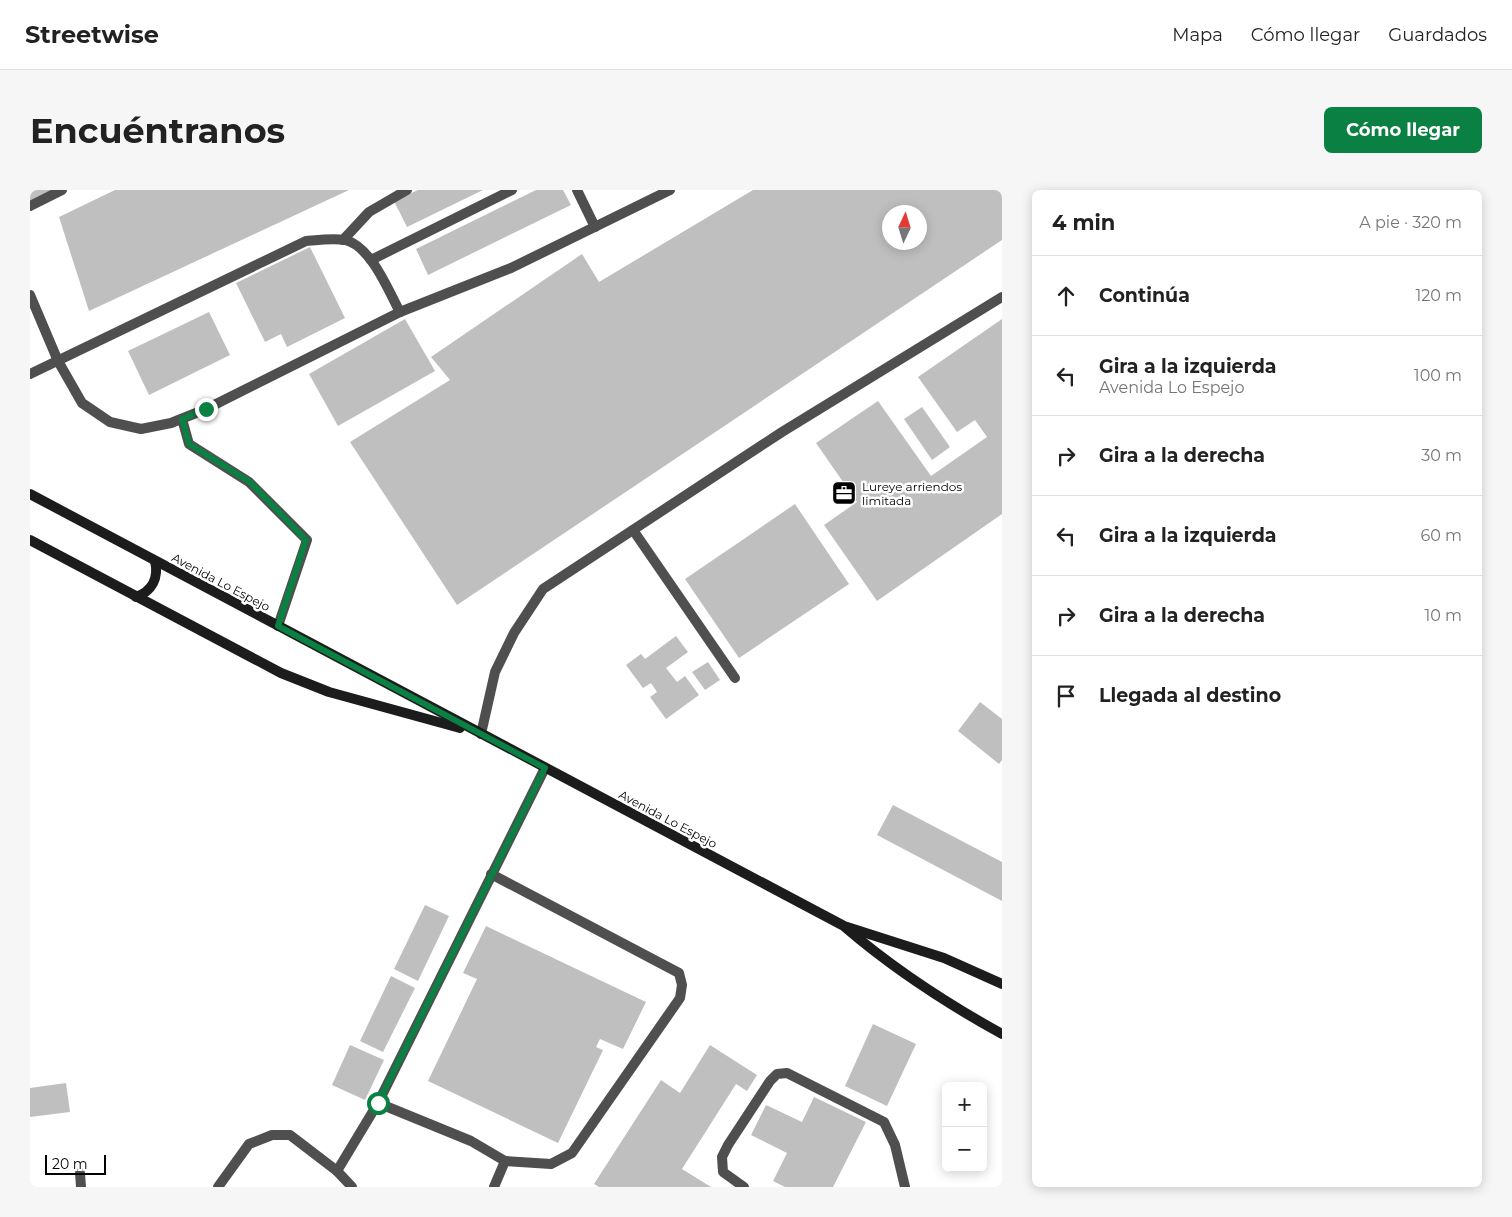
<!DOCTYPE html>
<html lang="es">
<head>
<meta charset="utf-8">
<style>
	body { margin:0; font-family:Montserrat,sans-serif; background:#f6f6f6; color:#222 }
	.controls { position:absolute; right:15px; bottom:15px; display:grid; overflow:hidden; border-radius:8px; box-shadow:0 2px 12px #0003 }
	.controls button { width:45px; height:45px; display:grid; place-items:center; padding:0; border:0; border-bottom:1px solid #e0e0e0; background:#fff; color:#222; font:25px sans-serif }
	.compass { position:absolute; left:852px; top:15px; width:45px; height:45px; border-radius:50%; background:#fff; box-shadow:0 2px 12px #0003; rotate:4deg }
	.scale { position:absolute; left:15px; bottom:12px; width:61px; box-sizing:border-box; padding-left:5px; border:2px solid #000; border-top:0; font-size:14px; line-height:18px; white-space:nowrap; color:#000; -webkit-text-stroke:4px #fff; paint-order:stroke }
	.stop { position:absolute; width:15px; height:15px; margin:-11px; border:4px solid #0b8043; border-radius:50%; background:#fff }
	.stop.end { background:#0b8043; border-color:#fff; box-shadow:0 1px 5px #0008 }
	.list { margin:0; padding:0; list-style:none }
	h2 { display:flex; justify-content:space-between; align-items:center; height:65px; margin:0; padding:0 20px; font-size:21px }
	h2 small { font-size:16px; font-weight:400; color:#767676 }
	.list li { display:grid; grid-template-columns:32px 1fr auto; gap:15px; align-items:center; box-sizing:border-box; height:80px; padding:0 20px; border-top:1px solid #e0e0e0 }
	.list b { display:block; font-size:19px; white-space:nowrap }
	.list p { margin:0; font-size:16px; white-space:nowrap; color:#767676 }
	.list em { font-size:16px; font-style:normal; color:#767676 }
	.icon { flex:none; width:28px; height:28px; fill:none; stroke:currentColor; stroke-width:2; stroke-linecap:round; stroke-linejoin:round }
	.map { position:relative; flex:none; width:972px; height:997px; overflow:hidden; border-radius:8px }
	header { display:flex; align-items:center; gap:30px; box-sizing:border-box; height:70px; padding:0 25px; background:#fff; border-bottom:1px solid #e0e0e0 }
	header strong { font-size:24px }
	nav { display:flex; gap:28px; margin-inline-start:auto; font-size:18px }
	.intro { display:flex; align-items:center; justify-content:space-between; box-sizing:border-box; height:120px; padding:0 30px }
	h1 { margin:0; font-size:35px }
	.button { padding:12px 22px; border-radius:8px; background:#0b8043; color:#fff; font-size:18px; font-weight:700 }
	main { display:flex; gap:30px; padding:0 30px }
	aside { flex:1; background:#fff; border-radius:8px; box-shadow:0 2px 12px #0003 }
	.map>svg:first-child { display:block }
</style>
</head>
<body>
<header>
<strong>Streetwise</strong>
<nav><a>Mapa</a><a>Cómo llegar</a><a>Guardados</a></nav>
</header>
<div class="intro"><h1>Encuéntranos</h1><a class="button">Cómo llegar</a></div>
<main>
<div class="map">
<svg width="972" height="997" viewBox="0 0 972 997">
	<rect width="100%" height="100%" fill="#fff"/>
	<g fill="#bfbfbf" fill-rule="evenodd">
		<path d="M0 0H25L0 13Z"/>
		<path d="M85 0H319L59 121 29 27Z"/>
		<path d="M388 0H453L377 37 364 11Z"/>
		<path d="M506 0H533L541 15 398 85 386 59Z"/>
		<path d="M723 0H972V50L427 415 320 252 420 190 401 167 552 64 569 92ZM859 22H889V52H859Z"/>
		<path d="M280 57 315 128 257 157 251 144 235 152 206 93Z"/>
		<path d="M179 122 200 165 119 205 98 161Z"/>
		<path d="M375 129 405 181 308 236 279 184Z"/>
		<path d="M972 129V324L847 411 794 335 827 312 786 253 848 211 901 286 957 247 945 230 927 242 888 187Z"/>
		<path d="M892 217 920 257 902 270 874 229Z"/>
		<path d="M765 314 819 394 709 468 655 389Z"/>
		<path d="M646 446 658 462 636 478 647 492 655 486 669 505 636 529 620 507 627 502 621 493 613 498 596 475 611 464 615 469Z"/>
		<path d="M678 472 690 490 675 500 662 482Z"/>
		<path d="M950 512 972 529V570L969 574 928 541Z"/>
		<path d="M863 615 972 672V711L847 645Z"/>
		<path d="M395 715 419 726 388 791 364 779Z"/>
		<path d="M456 736 616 812 593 859 570 849 566 857 573 860 528 953 398 891 447 789 433 783Z"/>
		<path d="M361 786 385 798 353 862 330 851Z"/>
		<path d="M843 834 886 854 857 916 815 896Z"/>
		<path d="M320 855 354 870 335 910 302 895Z"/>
		<path d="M680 855 727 885 717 901 706 894 652 979 681 997H569L564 994 631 890 650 903Z"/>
		<path d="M36 893 40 922 0 927V898Z"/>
		<path d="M784 907 836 932 803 997H755L743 991 757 963 721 945 736 915 772 932Z"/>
	</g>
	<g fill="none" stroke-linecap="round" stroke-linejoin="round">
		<g stroke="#4f4f4f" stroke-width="10">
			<path d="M547 0 565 37"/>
			<path d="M0 16 32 0"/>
			<path d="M313 50 339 22 377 0"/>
			<path d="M341 70 482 0"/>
			<path d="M0 105 28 171 52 213 80 232 111 239 141 233 176 219 370 122 481 78 640 0"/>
			<path d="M0 184 276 51C288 50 303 48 315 50 341 56 358 100 370 122"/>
			<path d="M152 229 159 254 219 292 277 350 248 436"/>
			<path d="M603 340 705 488"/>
			<path d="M451 544 465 482 484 443 513 399 752 242 972 107"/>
			<path d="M461 684 649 783 652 795 650 808 542 963 521 974 475 971"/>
			<path d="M348 913 441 951 475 971 464 997"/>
			<path d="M307 981 322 997"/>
			<path d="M50 983 51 997"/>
			<path d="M188 997 219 954 242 945H260L307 981 348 913 515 578"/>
			<path d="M714 997 693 982 692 967 698 955 740 891 747 884 757 883 854 932 865 955 875 997"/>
		</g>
		<g stroke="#1c1c1c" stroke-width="10">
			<path d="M0 304 814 736 914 768 972 794"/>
			<path d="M0 350 251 483 299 502 430 538"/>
			<path d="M106 407C122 401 129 388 125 371"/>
			<path d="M816 738C865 780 916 813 972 844"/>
		</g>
	</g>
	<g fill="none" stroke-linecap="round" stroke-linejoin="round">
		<path stroke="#0b8043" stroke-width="6" d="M176 219 152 229 159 254 220 292 276 350 248 436 515 578 348 913"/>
	</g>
	<defs>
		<symbol id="office-square" viewBox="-11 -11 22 22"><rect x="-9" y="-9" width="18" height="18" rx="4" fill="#000" stroke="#fff"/><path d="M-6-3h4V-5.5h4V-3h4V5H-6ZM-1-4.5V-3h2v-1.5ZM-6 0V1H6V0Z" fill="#fff"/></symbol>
	</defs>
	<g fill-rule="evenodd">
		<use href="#office-square" x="800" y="289" width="28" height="28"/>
	</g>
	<g text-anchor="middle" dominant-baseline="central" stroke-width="5" stroke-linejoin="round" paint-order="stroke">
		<g font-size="12" fill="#000" stroke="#fff" text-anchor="start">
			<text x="832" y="296">Lureye arriendos<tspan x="832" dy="14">limitada</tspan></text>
		</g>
		<g font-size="12" fill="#000" stroke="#fff">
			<text transform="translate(191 392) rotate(28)">Avenida Lo Espejo</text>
			<text transform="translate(638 629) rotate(28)">Avenida Lo Espejo</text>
		</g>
	</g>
</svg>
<div class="controls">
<button>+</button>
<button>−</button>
</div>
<svg class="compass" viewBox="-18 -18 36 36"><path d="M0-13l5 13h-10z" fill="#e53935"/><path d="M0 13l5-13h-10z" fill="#767676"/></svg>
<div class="scale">20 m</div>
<div class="stop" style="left:348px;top:913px"></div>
<div class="stop end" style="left:176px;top:219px"></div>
</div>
<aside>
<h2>4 min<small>A pie · 320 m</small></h2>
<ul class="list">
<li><svg class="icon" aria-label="ahead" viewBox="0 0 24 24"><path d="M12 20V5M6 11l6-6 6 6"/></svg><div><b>Continúa</b></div><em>120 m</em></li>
<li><svg class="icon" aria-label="left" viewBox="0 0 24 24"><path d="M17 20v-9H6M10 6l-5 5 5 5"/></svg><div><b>Gira a la izquierda</b><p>Avenida Lo Espejo</p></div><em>100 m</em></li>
<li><svg class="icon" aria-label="right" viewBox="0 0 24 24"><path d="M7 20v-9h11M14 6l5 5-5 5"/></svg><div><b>Gira a la derecha</b></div><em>30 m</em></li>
<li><svg class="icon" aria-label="left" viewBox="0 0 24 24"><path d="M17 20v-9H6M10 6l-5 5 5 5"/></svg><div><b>Gira a la izquierda</b></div><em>60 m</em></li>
<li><svg class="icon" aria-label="right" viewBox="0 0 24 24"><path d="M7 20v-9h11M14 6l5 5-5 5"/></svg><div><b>Gira a la derecha</b></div><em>10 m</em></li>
<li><svg class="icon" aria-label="arrive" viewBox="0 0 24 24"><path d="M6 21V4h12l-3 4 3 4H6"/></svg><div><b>Llegada al destino</b></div></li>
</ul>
</aside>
</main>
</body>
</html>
